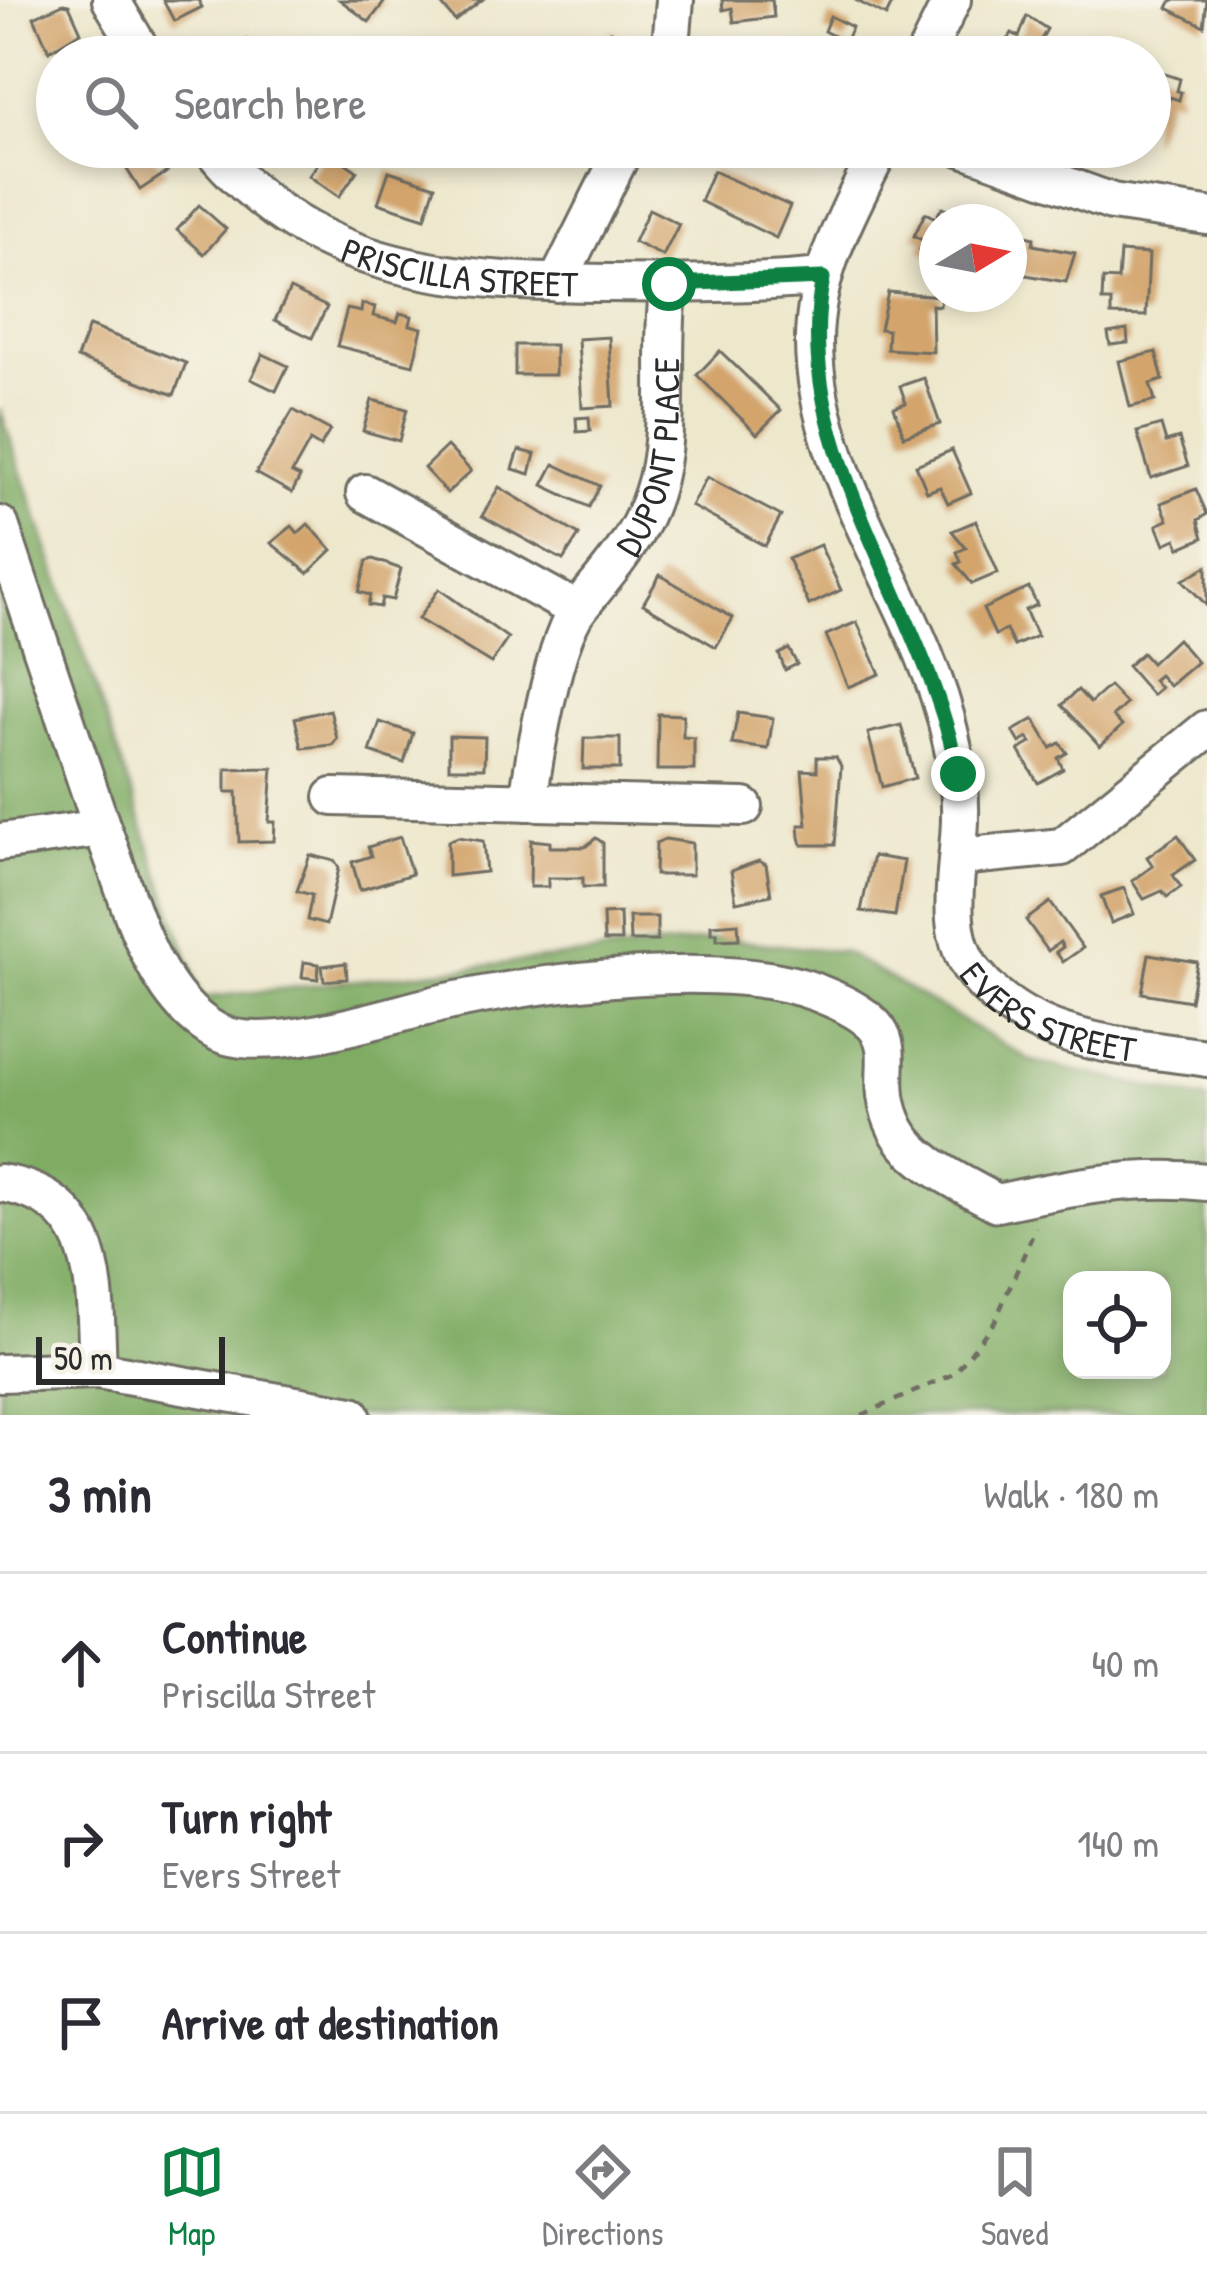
<!DOCTYPE html>
<html lang="en">
<head>
<meta charset="utf-8">
<style>
	body { margin:0; font-family:"Patrick Hand",sans-serif; background:#f2f2f3; color:#2b2b33 }
	.controls { position:absolute; right:36px; bottom:36px; display:grid; overflow:hidden; border-radius:24px; box-shadow:0 6px 18px #0003 }
	.controls button { width:108px; height:108px; display:grid; place-items:center; padding:0; border:0; border-bottom:3px solid #e1e1e2; background:#fff; color:#2b2b33; font:60px sans-serif }
	.compass { position:absolute; left:919px; top:204px; width:108px; height:108px; border-radius:50%; background:#fff; box-shadow:0 6px 18px #0003; rotate:80deg }
	.scale { position:absolute; left:36px; bottom:30px; width:189px; box-sizing:border-box; padding-left:12px; border:6px solid #2b2b2b; border-top:0; font-size:33px; line-height:42px; white-space:nowrap; color:#2b2b2b; -webkit-text-stroke:9px #f7f3e8; paint-order:stroke }
	.stop { position:absolute; width:36px; height:36px; margin:-27px; border:9px solid #0b8043; border-radius:50%; background:#fff }
	.stop.end { background:#0b8043; border-color:#fff; box-shadow:0 3px 12px #0008 }
	.list { margin:0; padding:0; list-style:none }
	h2 { display:flex; justify-content:space-between; align-items:center; height:156px; margin:0; padding:0 48px; font-size:51px }
	h2 small { font-size:39px; font-weight:400; color:#7c7c81 }
	.list li { display:grid; grid-template-columns:78px 1fr auto; gap:36px; align-items:center; box-sizing:border-box; height:180px; padding:0 48px; border-top:3px solid #e1e1e2 }
	.list b { display:block; font-size:45px; white-space:nowrap }
	.list p { margin:0; font-size:39px; white-space:nowrap; color:#7c7c81 }
	.list em { font-size:39px; font-style:normal; color:#7c7c81 }
	.icon { flex:none; width:66px; height:66px; fill:none; stroke:currentColor; stroke-width:2; stroke-linecap:round; stroke-linejoin:round }
	.map { position:relative; flex:none; width:1207px; height:1415px; overflow:hidden }
	.search { position:absolute; background:#fff; box-shadow:0 6px 18px #0003; left:36px; right:36px; top:36px; height:132px; display:flex; align-items:center; gap:30px; box-sizing:border-box; padding:0 42px; border-radius:66px; color:#7c7c81; font-size:45px }
	.sheet { height:696px; background:#fff }
	nav { display:flex; justify-content:space-around; align-items:center; box-sizing:border-box; height:168px; border-top:3px solid #e1e1e2; background:#fff; font-size:33px; color:#7c7c81 }
	nav a { display:grid; justify-items:center; gap:6px }
	nav .on { color:#0b8043 }
	.map>svg:first-child { display:block }
</style>
</head>
<body>
<div class="map">
<svg width="1207" height="1415" viewBox="0 0 1207 1415">
	<rect width="100%" height="100%" fill="#f7f3e8"/>
	<filter id="ink" filterUnits="userSpaceOnUse"><feTurbulence type="fractalNoise" baseFrequency=".00833" numOctaves="2"/><feDisplacementMap in="SourceGraphic" scale="24" xChannelSelector="R" yChannelSelector="G"/><feConvolveMatrix kernelMatrix="1 2 1 2 8 2 1 2 1" color-interpolation-filters="sRGB"/></filter>
	<filter id="wash" filterUnits="userSpaceOnUse"><feTurbulence type="fractalNoise" baseFrequency=".004" numOctaves="4" result="noise"/><feDisplacementMap in="SourceGraphic" scale="48" xChannelSelector="R" yChannelSelector="G"/><feGaussianBlur stdDeviation="2.7" result="paint"/><feColorMatrix in="noise" values="0 0 0 0 0 0 0 0 0 0 0 0 0 0 0 0 0 1.4 0 .05"/><feComposite in="paint" operator="in"/></filter>
	<g filter="url(#wash)">
		<rect width="100%" height="100%" fill="#ede7cc"/>
		<path fill="#7fac64" stroke="#556c48" stroke-width="3" fill-rule="evenodd" d="M0 409 202 998 722 939 844 952 1032 1061 1207 1100V1415H0ZM1072 1280H1162V1370H1072Z"/>
		<g id="blocks">
			<g fill="#d3a56d">
				<path d="M163 0H198L202 7 174 21Z"/>
				<path d="M340 0H386L369 22Z"/>
				<path d="M438 0H482L455 21Z"/>
				<path d="M722 0H772L774 17 734 22 732 8 723 10Z"/>
				<path d="M855 0H894L886 16Z"/>
				<path d="M1172 0H1207L1204 26 1168 8Z"/>
				<path d="M63 4 69 5 81 32 49 51 34 17Z"/>
				<path d="M830 16 852 27 845 42 824 31Z"/>
				<path d="M1027 16 1047 29 1035 50 1047 57H997L1012 33 1019 37Z"/>
				<path d="M611 31 639 45 633 57H597Z"/>
				<path d="M247 40 259 57H204L224 43 231 52Z"/>
				<path d="M838 43 866 57H830Z"/>
				<path d="M1150 69 1180 79 1177 91 1181 92 1179 100 1170 97 1151 143Z"/>
				<path d="M143 147 167 172 140 190 123 163Z"/>
				<path d="M784 147H828L822 159 804 156 799 166 789 162 794 151Z"/>
				<path d="M327 150 357 171 339 197 309 176Z"/>
				<path d="M389 171 435 186 425 218 378 203Z"/>
				<path d="M713 171 790 206 776 238 700 201Z"/>
				<path d="M199 205 226 229 204 254 177 230Z"/>
				<path d="M942 207 974 222H937V258L920 250 924 241 914 236 925 213 936 218Z"/>
				<path d="M649 209 679 224 663 256 634 242Z"/>
				<path d="M1026 236 1034 238 1033 245 1075 253 1066 282 1009 272 1012 239 1024 242Z"/>
				<path d="M1120 252 1149 254 1146 316 1111 315V301H1102L1103 279 1118 280Z"/>
				<path d="M290 289 327 307 312 338 275 320Z"/>
				<path d="M888 292 941 296 940 306 932 305 933 352 887 349 888 330 880 329Z"/>
				<path d="M362 304 375 307 373 316 397 322 400 313 412 316 410 325 422 328 413 365 337 346 347 309 361 312Z"/>
				<path d="M89 326 186 363 174 395 77 358Z"/>
				<path d="M1127 330 1128 343 1110 345 1108 333Z"/>
				<path d="M609 337 613 406 582 408 578 339Z"/>
				<rect x="515" y="345" width="40" height="30"/>
				<path d="M720 351 781 410 757 434 697 375Z"/>
				<path d="M1156 352 1163 380 1150 384 1155 401 1130 407 1119 361Z"/>
				<path d="M263 354 288 366 276 391 251 379Z"/>
				<path d="M924 378 940 424 904 436 894 407 906 403 900 386Z"/>
				<path d="M372 400 407 409 399 441 363 431Z"/>
				<path d="M293 410 330 430 320 447 310 441 292 473 300 477 292 493 256 473Z"/>
				<path d="M589 417 590 431 577 432 576 418Z"/>
				<path d="M1161 425 1166 442 1179 438 1188 466 1151 478 1137 432Z"/>
				<path d="M447 446 471 471 447 493 424 468Z"/>
				<path d="M519 450 535 454 530 474 513 469Z"/>
				<path d="M952 450 971 493 948 503 940 487 927 492 916 465Z"/>
				<path d="M554 464 600 486 589 507 543 485Z"/>
				<path d="M707 477 781 516 765 546 691 506Z"/>
				<path d="M499 487 579 535 563 560 482 516Z"/>
				<path d="M1196 489 1207 514 1198 520 1203 538 1180 548 1176 539 1165 544 1157 525 1168 520 1161 503Z"/>
				<path d="M976 521 998 573 972 584 956 564 961 562 957 552 966 548 952 531Z"/>
				<path d="M308 524 332 550 308 573 271 543 292 526 298 533Z"/>
				<path d="M820 545 841 590 809 605 788 559Z"/>
				<path d="M373 559 401 569 393 600 382 598 380 607 368 605 370 595 359 592 367 561Z"/>
				<path d="M1207 566V606L1183 580Z"/>
				<path d="M660 575 733 618 716 647 643 604Z"/>
				<path d="M1029 588 1037 605 1025 610 1037 636 1014 646 1006 630 995 635 983 609Z"/>
				<path d="M439 589 508 638 491 663 418 619Z"/>
				<path d="M857 622 880 674 848 687 826 635Z"/>
				<path d="M1177 639 1197 662 1169 686 1159 675 1153 680 1160 688 1152 695 1127 666 1142 653 1151 663Z"/>
				<path d="M789 649 797 664 785 670 779 654Z"/>
				<path d="M1109 686 1126 704 1113 716 1122 726 1100 746 1062 705 1078 690 1090 703Z"/>
				<path d="M330 710 337 739 332 745 302 748 295 718Z"/>
				<path d="M738 713 773 718 768 749 732 744Z"/>
				<path d="M658 714 683 715V737L694 738V770H657Z"/>
				<path d="M1034 719 1051 748 1060 743 1067 753 1058 758 1063 769 1038 783 1019 750 1031 743 1028 738 1020 743 1013 731Z"/>
				<path d="M380 722 413 733 404 763 370 752Z"/>
				<path d="M901 725 915 778 882 787 868 733Z"/>
				<path d="M449 736 485 737 484 768H449Z"/>
				<path d="M584 738H620V769H583Z"/>
				<path d="M817 757H836L841 766 835 845H802L800 837 799 825H807L802 770 817 771Z"/>
				<path d="M273 768 269 822H275L274 841 239 842 237 792H226V769Z"/>
				<path d="M1178 835 1195 860 1173 875 1181 887 1167 897 1162 891 1144 899 1132 881 1153 866 1147 857Z"/>
				<path d="M400 837 412 874 360 890 352 862 371 856 368 847Z"/>
				<path d="M458 837 483 841 486 872 448 876V841Z"/>
				<path d="M596 838 603 843V887H583V878H548V887H530L531 840 550 842V847H585Z"/>
				<path d="M665 839 692 843V875H655L656 843Z"/>
				<path d="M310 855 335 861 339 868 326 925 307 920 312 895 297 891Z"/>
				<path d="M873 856 904 861 895 916 861 911Z"/>
				<path d="M759 861 766 865 771 895 736 902 731 871Z"/>
				<path d="M1124 888 1134 914 1111 923 1101 896Z"/>
				<path d="M1050 902 1083 948 1063 962 1056 952 1063 947 1060 942 1048 951 1026 920Z"/>
				<path d="M620 913 621 941H604L603 914Z"/>
				<path d="M629 917H657V941H630Z"/>
				<path d="M738 923 739 939 717 940V933H711V925Z"/>
				<path d="M1149 954 1197 962 1190 1001 1142 993Z"/>
				<path d="M304 962 319 964 318 979 302 977Z"/>
				<path d="M346 963 347 979 324 981 322 966Z"/>
			</g>
		</g>
	</g>
	<g filter="url(#ink)">
		<use href="#blocks" fill-opacity="0" stroke="#6f6d63" stroke-width="3"/>
		<g fill="none" stroke-linecap="round" stroke-linejoin="round">
			<defs>
				<g id="minor">
					<path d="M111 0 145 57"/>
					<path d="M670 57 675 0"/>
					<path d="M924 57 952 0"/>
					<path id="s1" d="M210 147C316 276 457 282 611 283 682 284 752 284 823 277"/>
					<path id="s2" d="M881 147C850 209 814 271 814 342 814 478 921 603 950 735 956 761 961 789 960 816 960 867 940 931 975 974 1032 1045 1124 1045 1207 1058"/>
					<path d="M961 147 1112 202 1207 216"/>
					<path d="M557 283 625 147"/>
					<path d="M365 493 577 610"/>
					<path d="M0 525 102 828"/>
					<path d="M333 797 744 807"/>
					<path id="s3" d="M528 802C534 758 553 641 579 608 609 571 638 540 653 493 674 429 659 352 669 284"/>
					<path d="M0 842 102 828C129 895 148 993 215 1031 264 1059 393 1013 447 1002 542 982 727 957 818 993 927 1035 863 1062 896 1128 913 1163 964 1184 997 1203 1066 1188 1136 1174 1207 1182"/>
					<path d="M959 857 1062 847 1207 729"/>
					<path d="M0 1183C103 1198 94 1289 98 1370"/>
					<path d="M0 1373 98 1370 352 1415"/>
				</g>
			</defs>
			<use href="#minor" stroke="#6f6d63" stroke-width="42"/>
			<path stroke="#6f6d63" stroke-width="4.5" stroke-dasharray="9 9" stroke-linecap="butt" d="M862 1415 954 1374 995 1321 1036 1227"/>
			<use href="#minor" stroke="#fff" stroke-width="36"/>
		</g>
	</g>
	<g fill="none" stroke-linecap="round" stroke-linejoin="round" filter="url(#ink)">
		<path stroke="#0b8043" stroke-width="15" d="M669 284 823 278C788 450 926 603 958 774"/>
	</g>
	<g text-anchor="middle" dominant-baseline="central" stroke-width="9" stroke-linejoin="round" paint-order="stroke">
		<g font-size="36" fill="#2b2b2b" stroke="#f7f3e8">
			<text stroke="none"><textPath href="#s1" startOffset="288">PRISCILLA STREET</textPath></text>
			<text stroke="none"><textPath href="#s3" startOffset="375">DUPONT PLACE</textPath></text>
			<text stroke="none"><textPath href="#s2" startOffset="957">EVERS STREET</textPath></text>
		</g>
	</g>
</svg>
<div class="controls">
<button><svg class="icon" aria-label="locate" viewBox="0 0 24 24"><circle cx="12" cy="12" r="6"/><path d="M12 2v4M12 18v4M2 12h4M18 12h4"/></svg></button>
</div>
<svg class="compass" viewBox="-18 -18 36 36"><path d="M0-13l5 13h-10z" fill="#e53935"/><path d="M0 13l5-13h-10z" fill="#7c7c81"/></svg>
<div class="scale">50 m</div>
<div class="stop" style="left:669px;top:284px"></div>
<div class="stop end" style="left:958px;top:774px"></div>
<div class="search"><svg class="icon" aria-label="search" viewBox="0 0 24 24"><circle cx="10" cy="10" r="6"/><path d="M15 15l6 6"/></svg>Search here</div>
</div>
<section class="sheet">
<h2>3 min<small>Walk · 180 m</small></h2>
<ul class="list">
<li><svg class="icon" aria-label="ahead" viewBox="0 0 24 24"><path d="M12 20V5M6 11l6-6 6 6"/></svg><div><b>Continue</b><p>Priscilla Street</p></div><em>40 m</em></li>
<li><svg class="icon" aria-label="right" viewBox="0 0 24 24"><path d="M7 20v-9h11M14 6l5 5-5 5"/></svg><div><b>Turn right</b><p>Evers Street</p></div><em>140 m</em></li>
<li><svg class="icon" aria-label="arrive" viewBox="0 0 24 24"><path d="M6 21V4h12l-3 4 3 4H6"/></svg><div><b>Arrive at destination</b></div></li>
</ul>
</section>
<nav>
<a class="on"><svg class="icon" aria-label="map" viewBox="0 0 24 24"><path d="M3 6l6-2 6 2 6-2v14l-6 2-6-2-6 2zM9 4v14M15 6v14"/></svg>Map</a>
<a><svg class="icon" aria-label="directions" viewBox="0 0 24 24"><path d="M12 3l9 9-9 9-9-9zM9 14v-3h6M13 9l2 2-2 2"/></svg>Directions</a>
<a><svg class="icon" aria-label="saved" viewBox="0 0 24 24"><path d="M7 4h10v16l-5-4-5 4z"/></svg>Saved</a>
</nav>
</body>
</html>
